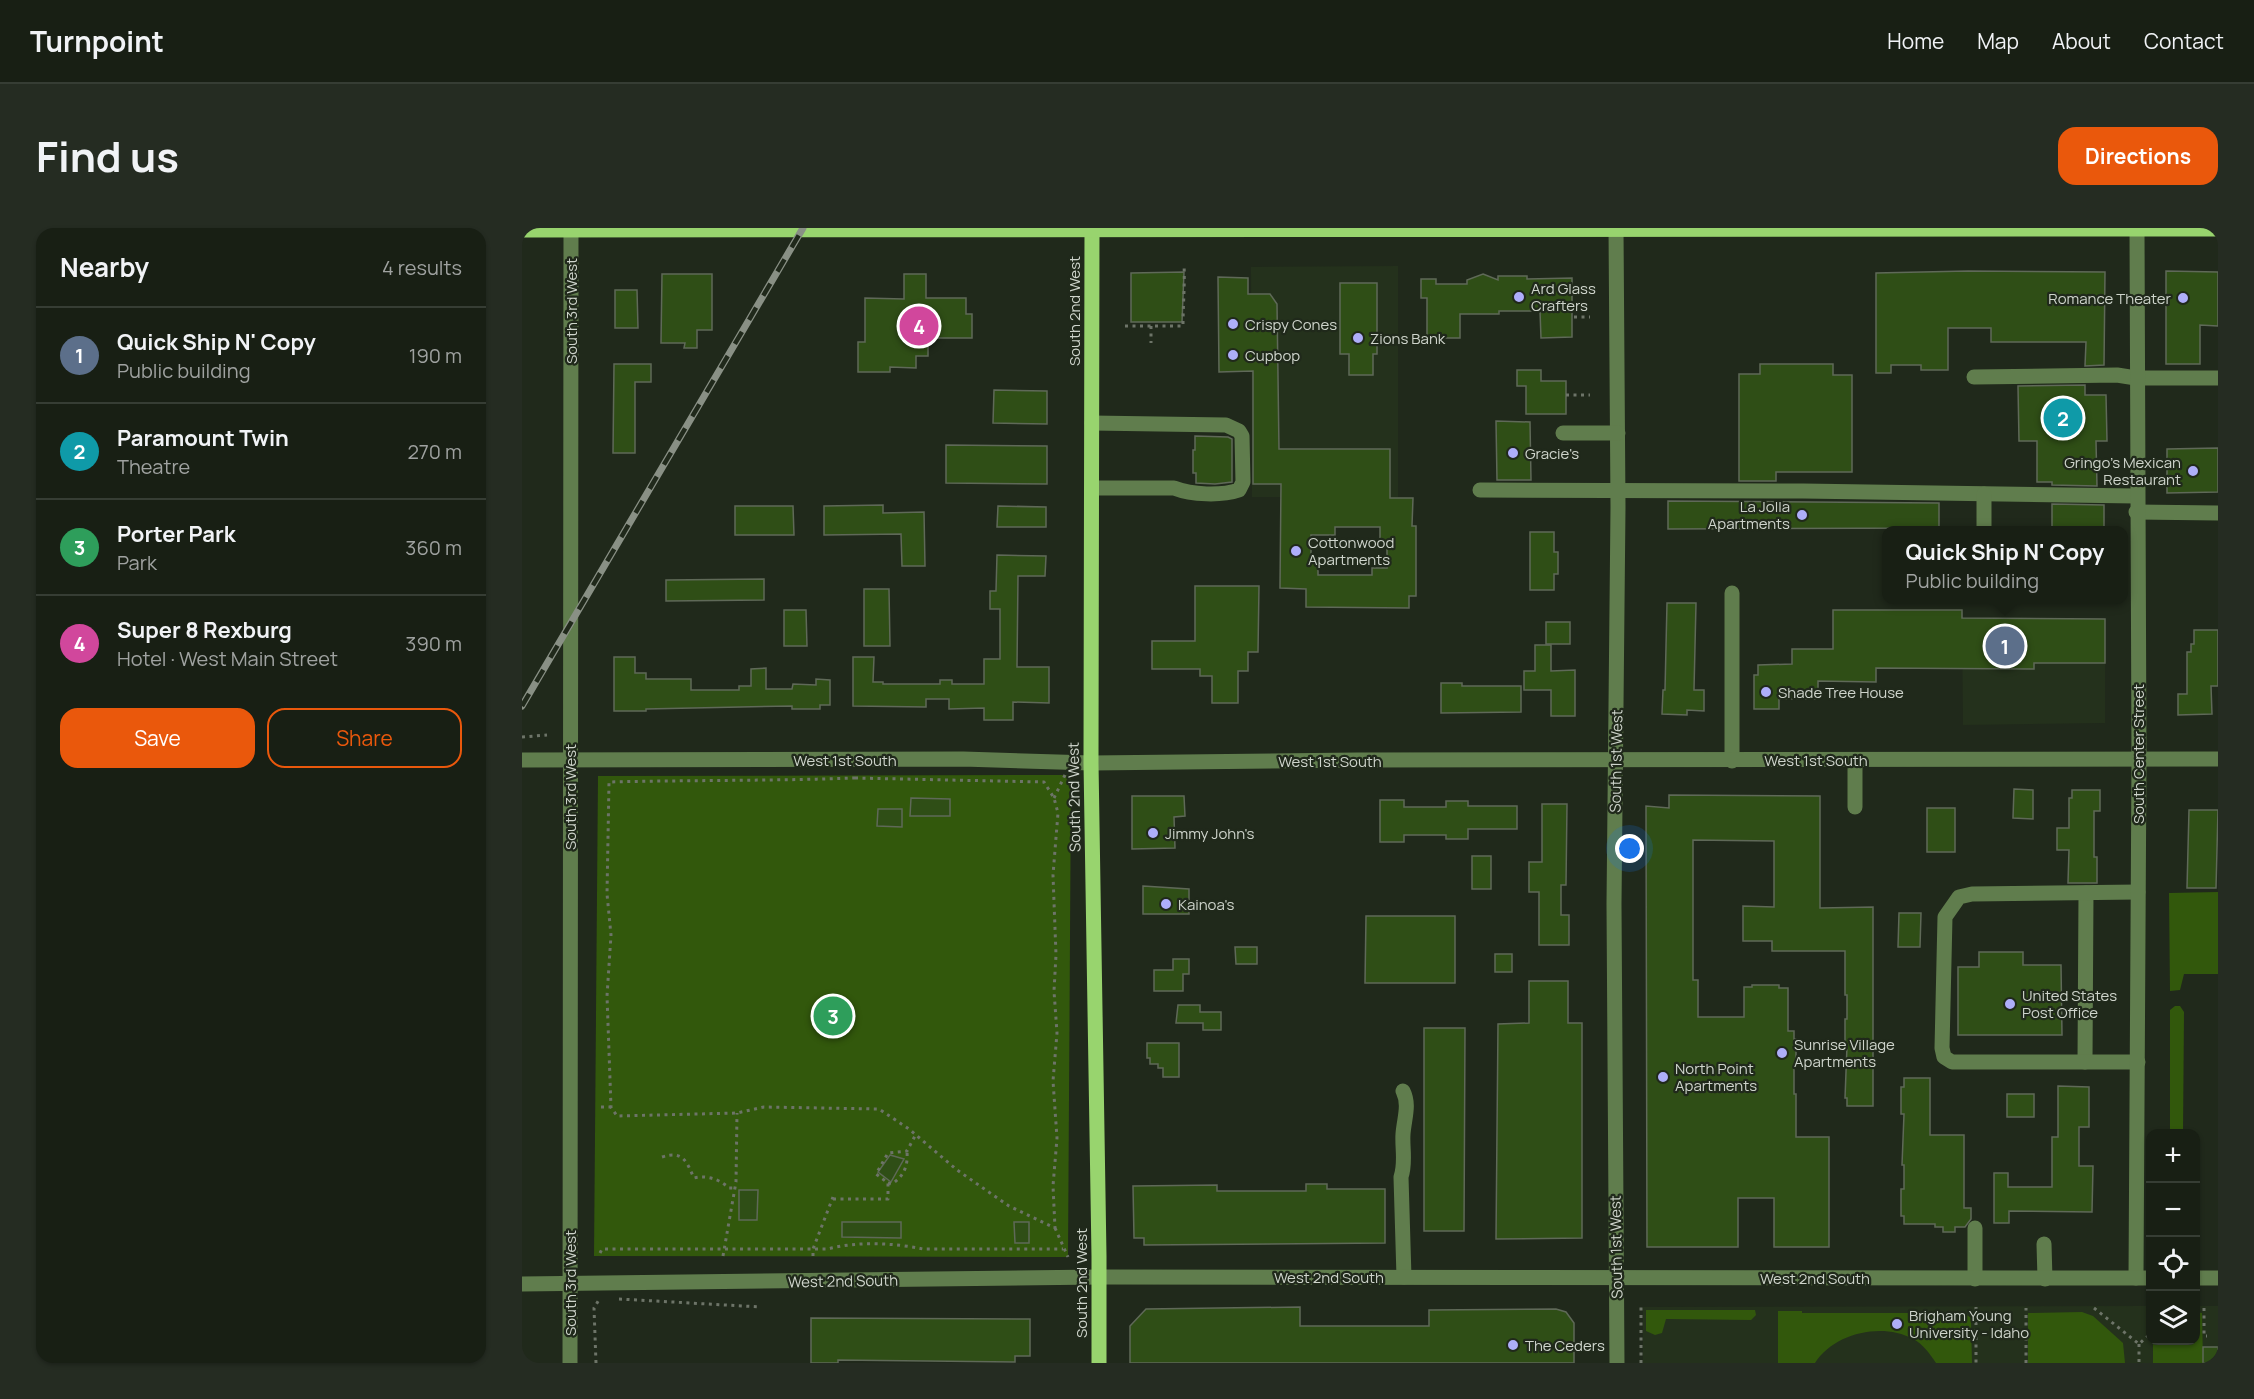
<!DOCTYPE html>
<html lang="en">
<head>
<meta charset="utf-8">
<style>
	body { margin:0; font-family:Manrope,sans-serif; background:#252c22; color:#f1f3f6 }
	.controls { position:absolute; right:18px; bottom:18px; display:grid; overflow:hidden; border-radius:12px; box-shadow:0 2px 4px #0004 }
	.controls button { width:54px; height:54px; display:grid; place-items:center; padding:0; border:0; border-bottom:2px solid #363d34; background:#181f14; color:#f1f3f6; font:30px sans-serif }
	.you { position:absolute; left:1108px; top:621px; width:21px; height:21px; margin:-15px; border:4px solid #fff; border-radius:50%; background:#1a73e8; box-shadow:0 0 0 9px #1a73e833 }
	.badge { display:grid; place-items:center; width:39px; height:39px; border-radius:50%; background:#ea580c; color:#fff; font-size:20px; font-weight:700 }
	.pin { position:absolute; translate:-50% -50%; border:3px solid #fff; box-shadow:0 2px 6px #0006 }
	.popup { position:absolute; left:1360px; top:298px; width:246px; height:78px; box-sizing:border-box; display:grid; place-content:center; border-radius:12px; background:#181f14; filter:drop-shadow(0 2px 4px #0005); font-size:20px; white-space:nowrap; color:#9fa2a0 }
	.popup b { font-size:22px; color:#f1f3f6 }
	.popup::after { content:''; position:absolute; left:50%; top:100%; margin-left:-12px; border:12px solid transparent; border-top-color:#181f14 }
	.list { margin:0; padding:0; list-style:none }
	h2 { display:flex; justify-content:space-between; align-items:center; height:78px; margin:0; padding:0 24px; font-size:26px }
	h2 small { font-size:20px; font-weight:400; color:#9fa2a0 }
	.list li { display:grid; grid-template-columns:39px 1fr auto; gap:18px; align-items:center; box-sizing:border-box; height:96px; padding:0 24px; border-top:2px solid #363d34 }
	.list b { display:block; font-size:22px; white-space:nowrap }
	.list p { margin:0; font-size:20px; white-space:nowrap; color:#9fa2a0 }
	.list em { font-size:20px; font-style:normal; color:#9fa2a0 }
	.actions { display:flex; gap:12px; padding:18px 24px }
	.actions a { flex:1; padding:14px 0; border:2px solid #ea580c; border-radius:18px; text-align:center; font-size:21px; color:#ea580c }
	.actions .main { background:#ea580c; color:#fff }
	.icon { flex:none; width:33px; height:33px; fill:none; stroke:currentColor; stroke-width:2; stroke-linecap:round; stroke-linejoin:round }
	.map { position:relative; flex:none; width:1696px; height:1135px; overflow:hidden; border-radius:18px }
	header { display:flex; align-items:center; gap:36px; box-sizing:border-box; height:84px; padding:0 30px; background:#181f14; border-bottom:2px solid #363d34 }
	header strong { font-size:28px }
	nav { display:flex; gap:33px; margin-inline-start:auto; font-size:21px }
	.intro { display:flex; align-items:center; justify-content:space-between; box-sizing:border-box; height:144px; padding:0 36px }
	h1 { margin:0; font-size:42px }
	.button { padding:15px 27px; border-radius:18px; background:#ea580c; color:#fff; font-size:21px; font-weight:700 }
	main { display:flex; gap:36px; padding:0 36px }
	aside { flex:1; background:#181f14; border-radius:18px; box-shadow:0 2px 4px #0004 }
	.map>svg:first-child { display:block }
</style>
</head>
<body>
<header>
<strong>Turnpoint</strong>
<nav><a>Home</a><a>Map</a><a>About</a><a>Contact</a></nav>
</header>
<div class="intro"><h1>Find us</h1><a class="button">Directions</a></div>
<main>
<aside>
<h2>Nearby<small>4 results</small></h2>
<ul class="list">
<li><span class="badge" style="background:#5c6f8a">1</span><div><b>Quick Ship N' Copy</b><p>Public building</p></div><em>190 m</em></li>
<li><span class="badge" style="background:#0f9aa8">2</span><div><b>Paramount Twin</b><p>Theatre</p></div><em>270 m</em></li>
<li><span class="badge" style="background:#2e9e5b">3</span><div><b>Porter Park</b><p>Park</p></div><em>360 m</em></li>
<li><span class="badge" style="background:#d1479c">4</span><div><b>Super 8 Rexburg</b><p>Hotel · West Main Street</p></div><em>390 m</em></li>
</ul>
<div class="actions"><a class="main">Save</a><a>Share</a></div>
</aside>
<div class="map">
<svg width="1696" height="1135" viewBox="0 0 1696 1135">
	<rect width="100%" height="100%" fill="#20291b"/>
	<g fill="#24311c">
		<path d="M876 38V269H730L729 39Z"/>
		<path d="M1440 390 1583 391V495L1441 497Z"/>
		<path d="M1628 1078V1112H1674V1078H1696V1135H1121V1079Z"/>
	</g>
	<g fill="#32580c">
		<path d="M549 547 546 1029 72 1028 76 548Z"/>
		<path d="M1696 664V746H1662L1658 762 1648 763 1647 665Z"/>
		<path d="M1653 778H1658L1662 784 1661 905H1648V782Z"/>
		<path d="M1124 1082H1233L1234 1087 1229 1092 1144 1091 1140 1105 1133 1107 1124 1103Z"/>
		<path d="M1256 1083H1280V1085H1442L1449 1090 1450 1135H1414C1408 1126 1401 1116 1391 1111 1360 1094 1312 1105 1293 1135H1256Z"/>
		<path d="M1560 1084 1571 1088 1601 1115 1603 1135H1506V1085Z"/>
		<path d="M1674 1084 1680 1085 1681 1135H1631V1113L1674 1112Z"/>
	</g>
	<g fill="#2f4e16" stroke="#5f6958" stroke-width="1.5" fill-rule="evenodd">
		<path d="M1446 43 1583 44 1582 137 1563 138 1564 114H1469V100H1426V142H1399V137H1369V145H1354V45Z"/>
		<path d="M1644 43 1696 44V98L1678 97V136H1644Z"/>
		<path d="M662 44 660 94H609V45Z"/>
		<path d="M140 46H190V102H175V120H162L163 115H139Z"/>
		<path d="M382 46H404V70H444V86H450V110H406V128H394V140L368 139V144H336V114H343V70L382 71Z"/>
		<path d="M961 46 976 52V48H1005V51L1050 50V109L1019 110 1018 83H977V86H938V110H905V70H899V51H914V56H945V52Z"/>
		<path d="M696 49 726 50V66H748L755 76 757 221H868V270H891L890 298H894V368H887V380L784 379V361L758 360 759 256H731V143L697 144ZM813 299H858V314H865V340H850V347H796V332H789V307H813Z"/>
		<path d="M818 55H855V126H851V147H827V126H818Z"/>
		<path d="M93 62H115L116 100H93Z"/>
		<path d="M92 136H129V154H113V225H91Z"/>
		<path d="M1238 136H1311V147H1330V244H1254V253H1217V146H1238Z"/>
		<path d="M995 142H1019V153H1044V186H1004V158H995Z"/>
		<path d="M1563 157V167H1584L1585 213H1574L1575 258 1530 257V254H1515V213H1497L1496 158Z"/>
		<path d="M472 162 525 163V196L471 195Z"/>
		<path d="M974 193 1008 194 1009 252H975Z"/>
		<path d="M673 208 706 209 710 211V254L693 256 674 255V245H671V222H673Z"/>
		<path d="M424 217 525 218V256L424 255Z"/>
		<path d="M1696 220V264L1645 265V221Z"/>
		<path d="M1146 273 1417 275V300L1146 301Z"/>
		<path d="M1530 276 1582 277V303H1530Z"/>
		<path d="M361 277V285L402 284 403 338H380L379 306 302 307V278Z"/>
		<path d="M213 278H271L272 307H213Z"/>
		<path d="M476 278 524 279V299H475Z"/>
		<path d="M1008 304H1032V324H1036V346H1032V362H1008Z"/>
		<path d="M475 327 524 328 523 348H496L495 439H527V475L491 474V492H462V480L427 481V471H404V479L331 478V429H352L351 454H361V456H418V452H430V456H462V431H478V381H468V363H474Z"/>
		<path d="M242 351V372L144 373V352Z"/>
		<path d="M673 358H737L736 424H726V443H716V475H690V448H678V441H630V413H673Z"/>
		<path d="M342 361H367L368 418H342Z"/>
		<path d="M1145 375H1174L1172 462H1182V483L1165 482V487L1140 486 1141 462H1143Z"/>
		<path d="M262 382H284L285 418H262Z"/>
		<path d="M1311 382H1440V390L1583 391V435H1512V441L1354 440V454L1296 453V471H1257V481H1232V447H1236V437L1270 436V421H1311Z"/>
		<rect x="1024" y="394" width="24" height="22"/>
		<path d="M1672 402H1696V458H1689L1690 486 1656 487V466H1665V424H1669V416H1672Z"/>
		<path d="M1013 417H1029V443L1053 442V488H1029V462H1002V443H1013Z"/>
		<path d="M92 429H113V445H124V451H169V462H217V458H229V441L244 440V461H270L271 456 294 457V451L308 452V477H298V481H270V478L124 481V483H92Z"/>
		<path d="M919 455H940V458H999V484L919 485Z"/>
		<path d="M1492 561 1511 562V591L1491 590Z"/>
		<path d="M1550 562H1578V583H1572V629H1575V655H1546L1547 622H1535V600H1547V570H1550Z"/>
		<path d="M1147 567 1298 568V680L1351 679V878H1325V870H1323L1325 818H1323V791H1325V767H1323V723H1250V713H1221V678L1252 679V613L1171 612V752H1176V789H1222V759H1230V757H1257V760H1266V803H1272V811H1274V839H1272V866H1274V909H1307V1019H1252V970H1216V1019H1125L1124 578 1147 580Z"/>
		<path d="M610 568H662L663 588 652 589 653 620 610 621Z"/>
		<path d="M389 570 428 571V588H388Z"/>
		<path d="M858 572H882V579H924V573H946V578H995V601H946V611H924V607H882V614H858Z"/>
		<path d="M1020 576H1045L1044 657H1039V687H1047V717H1017V664H1007V634H1020Z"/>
		<rect x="1405" y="580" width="28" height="44"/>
		<path d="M356 581H380V599L355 598Z"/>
		<path d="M1667 582H1696L1694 660H1665Z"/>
		<rect x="950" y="628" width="19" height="33"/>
		<path d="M621 658 667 661V686H621Z"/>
		<path d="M1377 685H1399L1398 719H1376Z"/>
		<path d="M844 688H933V755H843Z"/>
		<path d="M713 719H735V736H714Z"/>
		<path d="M1457 724H1501V737H1539L1540 807H1436V739H1457Z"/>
		<rect x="973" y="726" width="17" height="18"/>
		<path d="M651 731H667V746H661V763H632V742H651Z"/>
		<path d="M1007 753H1046V795H1060V1010L974 1011 976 796 1007 795Z"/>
		<path d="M656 777H678V784H699V802H681V795H654Z"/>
		<path d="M902 800H943L942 1003H902Z"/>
		<path d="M625 815H657V849H641V840H636V836H628V830H625Z"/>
		<path d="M1382 850H1408V907H1442V980H1449V991L1443 999H1433V1004H1421V999H1413V996H1382V988H1379V961H1382V937H1380L1382 886H1379V859H1382Z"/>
		<path d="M1536 858 1567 859V899H1557V938H1571L1570 984 1487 983V995H1472V945H1486V959H1530V909H1536Z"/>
		<rect x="1485" y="866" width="27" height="23"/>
		<path d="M368 927 382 931 369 954 356 944Z"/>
		<path d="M784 956H805V961H863V1015L622 1017V1010H612L611 958 695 957V963H784Z"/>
		<path d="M217 962H236L235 992H217Z"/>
		<path d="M320 994H379V1010L320 1009Z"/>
		<path d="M492 994H507V1015H493Z"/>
		<path d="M778 1079V1098H907V1082L1034 1081 1044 1084 1052 1095V1135H608V1098L624 1081Z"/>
		<path d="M289 1090 508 1091V1128H493V1134L316 1132V1135H289Z"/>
		<rect x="1681" y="1119" width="15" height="16"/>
	</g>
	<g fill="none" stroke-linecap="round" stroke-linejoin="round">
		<g stroke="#6d7468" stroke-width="3" stroke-dasharray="3 4.5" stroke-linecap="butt">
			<path d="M1052 89H1068"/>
			<path d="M603 98H661C661 77 663 57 662 36"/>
			<path d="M629 98V115"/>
			<path d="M1044 167H1068"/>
			<path d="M0 509 25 507"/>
			<path d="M333 550 522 554 532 570 536 585 531 647 534 727 532 763 535 805 531 853 535 910 531 958 533 1000 487 978 435 942 387 901 357 881 242 879 215 885 95 888 89 879 85 768 89 707 85 666 87 554C169 552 251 553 333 550Z"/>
			<path d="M532 570 543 547"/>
			<path d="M79 879H89"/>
			<path d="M140 929C162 922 165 935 172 950 185 947 197 951 207 960H213"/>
			<path d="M366 955 370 956C382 948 386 938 385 924"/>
			<path d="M311 971H366V955L354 946 366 925 385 923 394 906"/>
			<path d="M533 1000 546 1029"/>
			<path d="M78 1025 80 1021H306C335 1013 372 1015 401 1021H541"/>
			<path d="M201 1028 214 954 215 885"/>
			<path d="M291 1028V1021L311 969"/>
			<path d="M97 1071 239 1079"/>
			<path d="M1454 1079V1135"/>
			<path d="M1572 1080 1617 1116 1628 1106"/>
			<path d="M1682 1080V1108H1685"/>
			<path d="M1617 1116V1135"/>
			<path d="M74 1135 72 1080 78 1070"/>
			<path d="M1119 1135V1078"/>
			<path d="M1504 1135V1080"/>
		</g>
		<g stroke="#607d4d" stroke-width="15">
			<path d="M1094 0 1096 279 1092 676 1095 1135"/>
			<path d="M1452 149 1595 147 1614 150H1696"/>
			<path d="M570 195 704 197 717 203 720 208 721 254 717 262C699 268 670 267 652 260H570"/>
			<path d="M1041 205H1096"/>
			<path d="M958 262 1281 263 1614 268"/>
			<path d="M1614 284 1696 285"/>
			<path d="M1462 302V266"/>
			<path d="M1210 365V533"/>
			<path d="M0 532 441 531 569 535 835 532 1696 531"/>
			<path d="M1333 579V532"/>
			<path d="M1563 834 1564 665"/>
			<path d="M1616 834H1430L1422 829 1420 820 1423 689 1437 669 1450 666 1616 664"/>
			<path d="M881 863C888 877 882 891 881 906 880 920 884 935 879 949L882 1049"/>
			<path d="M1522 1016 1523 1051"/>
			<path d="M1614 1050 1617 531 1615 0"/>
			<path d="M1674 1050H1696"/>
			<path d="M1453 1051V1000"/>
			<path d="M0 1056 578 1049 1628 1050"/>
			<path d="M48 1135 49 0"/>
		</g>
		<g stroke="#98d46e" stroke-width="15">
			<path d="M570 0 569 535 577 1028V1135"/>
			<path d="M0 2 1696 1"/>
		</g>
		<defs>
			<path id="rail" d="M0 478 281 0"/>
		</defs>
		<use href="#rail" stroke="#899085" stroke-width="7"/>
		<use href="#rail" stroke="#20291b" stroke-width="4.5" stroke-dasharray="14" stroke-linecap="butt"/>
	</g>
	<g fill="#aeaefa" stroke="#20291b" stroke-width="2">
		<circle cx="997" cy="69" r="6"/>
		<circle cx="1661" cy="70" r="6"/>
		<circle cx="711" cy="96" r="6"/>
		<circle cx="836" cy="110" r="6"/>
		<circle cx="711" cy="127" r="6"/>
		<circle cx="991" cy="225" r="6"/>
		<circle cx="1671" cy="243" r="6"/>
		<circle cx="1280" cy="287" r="6"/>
		<circle cx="774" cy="323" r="6"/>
		<circle cx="1244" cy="464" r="6"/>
		<circle cx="631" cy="605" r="6"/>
		<circle cx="644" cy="676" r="6"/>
		<circle cx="1488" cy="776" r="6"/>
		<circle cx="1260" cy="825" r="6"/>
		<circle cx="1141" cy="849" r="6"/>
		<circle cx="1375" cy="1096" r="6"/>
		<circle cx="991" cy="1117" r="6"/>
	</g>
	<g text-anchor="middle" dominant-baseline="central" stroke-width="4.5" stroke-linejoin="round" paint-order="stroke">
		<g font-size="15" fill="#ced4cb" stroke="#20291b" text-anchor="start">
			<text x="1009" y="60">Ard Glass<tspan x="1009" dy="17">Crafters</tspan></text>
			<text x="1649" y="70" text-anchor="end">Romance Theater</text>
			<text x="723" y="96">Crispy Cones</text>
			<text x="848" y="110">Zions Bank</text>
			<text x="723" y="127">Cupbop</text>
			<text x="1003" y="225">Gracie's</text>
			<text x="1659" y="234" text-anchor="end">Gringo's Mexican<tspan x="1659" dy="17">Restaurant</tspan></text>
			<text x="1268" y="278" text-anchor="end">La Jolla<tspan x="1268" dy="17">Apartments</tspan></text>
			<text x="786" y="314">Cottonwood<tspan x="786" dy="17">Apartments</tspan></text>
			<text x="1256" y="464">Shade Tree House</text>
			<text x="643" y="605">Jimmy John's</text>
			<text x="656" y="676">Kainoa's</text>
			<text x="1500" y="767">United States<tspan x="1500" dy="17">Post Office</tspan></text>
			<text x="1272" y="816">Sunrise Village<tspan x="1272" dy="17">Apartments</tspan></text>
			<text x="1153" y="840">North Point<tspan x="1153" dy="17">Apartments</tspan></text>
			<text x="1387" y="1087">Brigham Young<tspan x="1387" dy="17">University - Idaho</tspan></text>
			<text x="1003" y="1117">The Ceders</text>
		</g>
		<g font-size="15" fill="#ced4cb" stroke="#20291b">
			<text transform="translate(49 83) rotate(-90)">South 3rd West</text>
			<text transform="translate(552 83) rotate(-90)">South 2nd West</text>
			<text transform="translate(1616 526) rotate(-90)">South Center Street</text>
			<text x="323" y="532">West 1st South</text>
			<text x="1294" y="532">West 1st South</text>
			<text x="808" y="533">West 1st South</text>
			<text transform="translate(1094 533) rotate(-89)">South 1st West</text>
			<text transform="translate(48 569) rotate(-90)">South 3rd West</text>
			<text transform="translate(552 569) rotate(-91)">South 2nd West</text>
			<text transform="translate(1094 1019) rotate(-91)">South 1st West</text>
			<text x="807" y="1049">West 2nd South</text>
			<text x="1293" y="1050">West 2nd South</text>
			<text transform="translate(321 1053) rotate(-1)">West 2nd South</text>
			<text transform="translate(48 1055) rotate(-90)">South 3rd West</text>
			<text transform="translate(559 1055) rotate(-90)">South 2nd West</text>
		</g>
	</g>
</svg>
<div class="controls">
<button>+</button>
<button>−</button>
<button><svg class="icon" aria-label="locate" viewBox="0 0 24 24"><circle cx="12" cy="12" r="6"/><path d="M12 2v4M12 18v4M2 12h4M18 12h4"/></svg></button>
<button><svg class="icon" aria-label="layers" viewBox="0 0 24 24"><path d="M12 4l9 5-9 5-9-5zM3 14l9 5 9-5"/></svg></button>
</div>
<div class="you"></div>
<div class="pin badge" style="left:1483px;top:418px;background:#5c6f8a">1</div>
<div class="popup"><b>Quick Ship N' Copy</b>Public building</div>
<div class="pin badge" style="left:1541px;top:190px;background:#0f9aa8">2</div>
<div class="pin badge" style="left:311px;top:788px;background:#2e9e5b">3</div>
<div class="pin badge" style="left:397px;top:98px;background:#d1479c">4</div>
</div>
</main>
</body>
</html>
